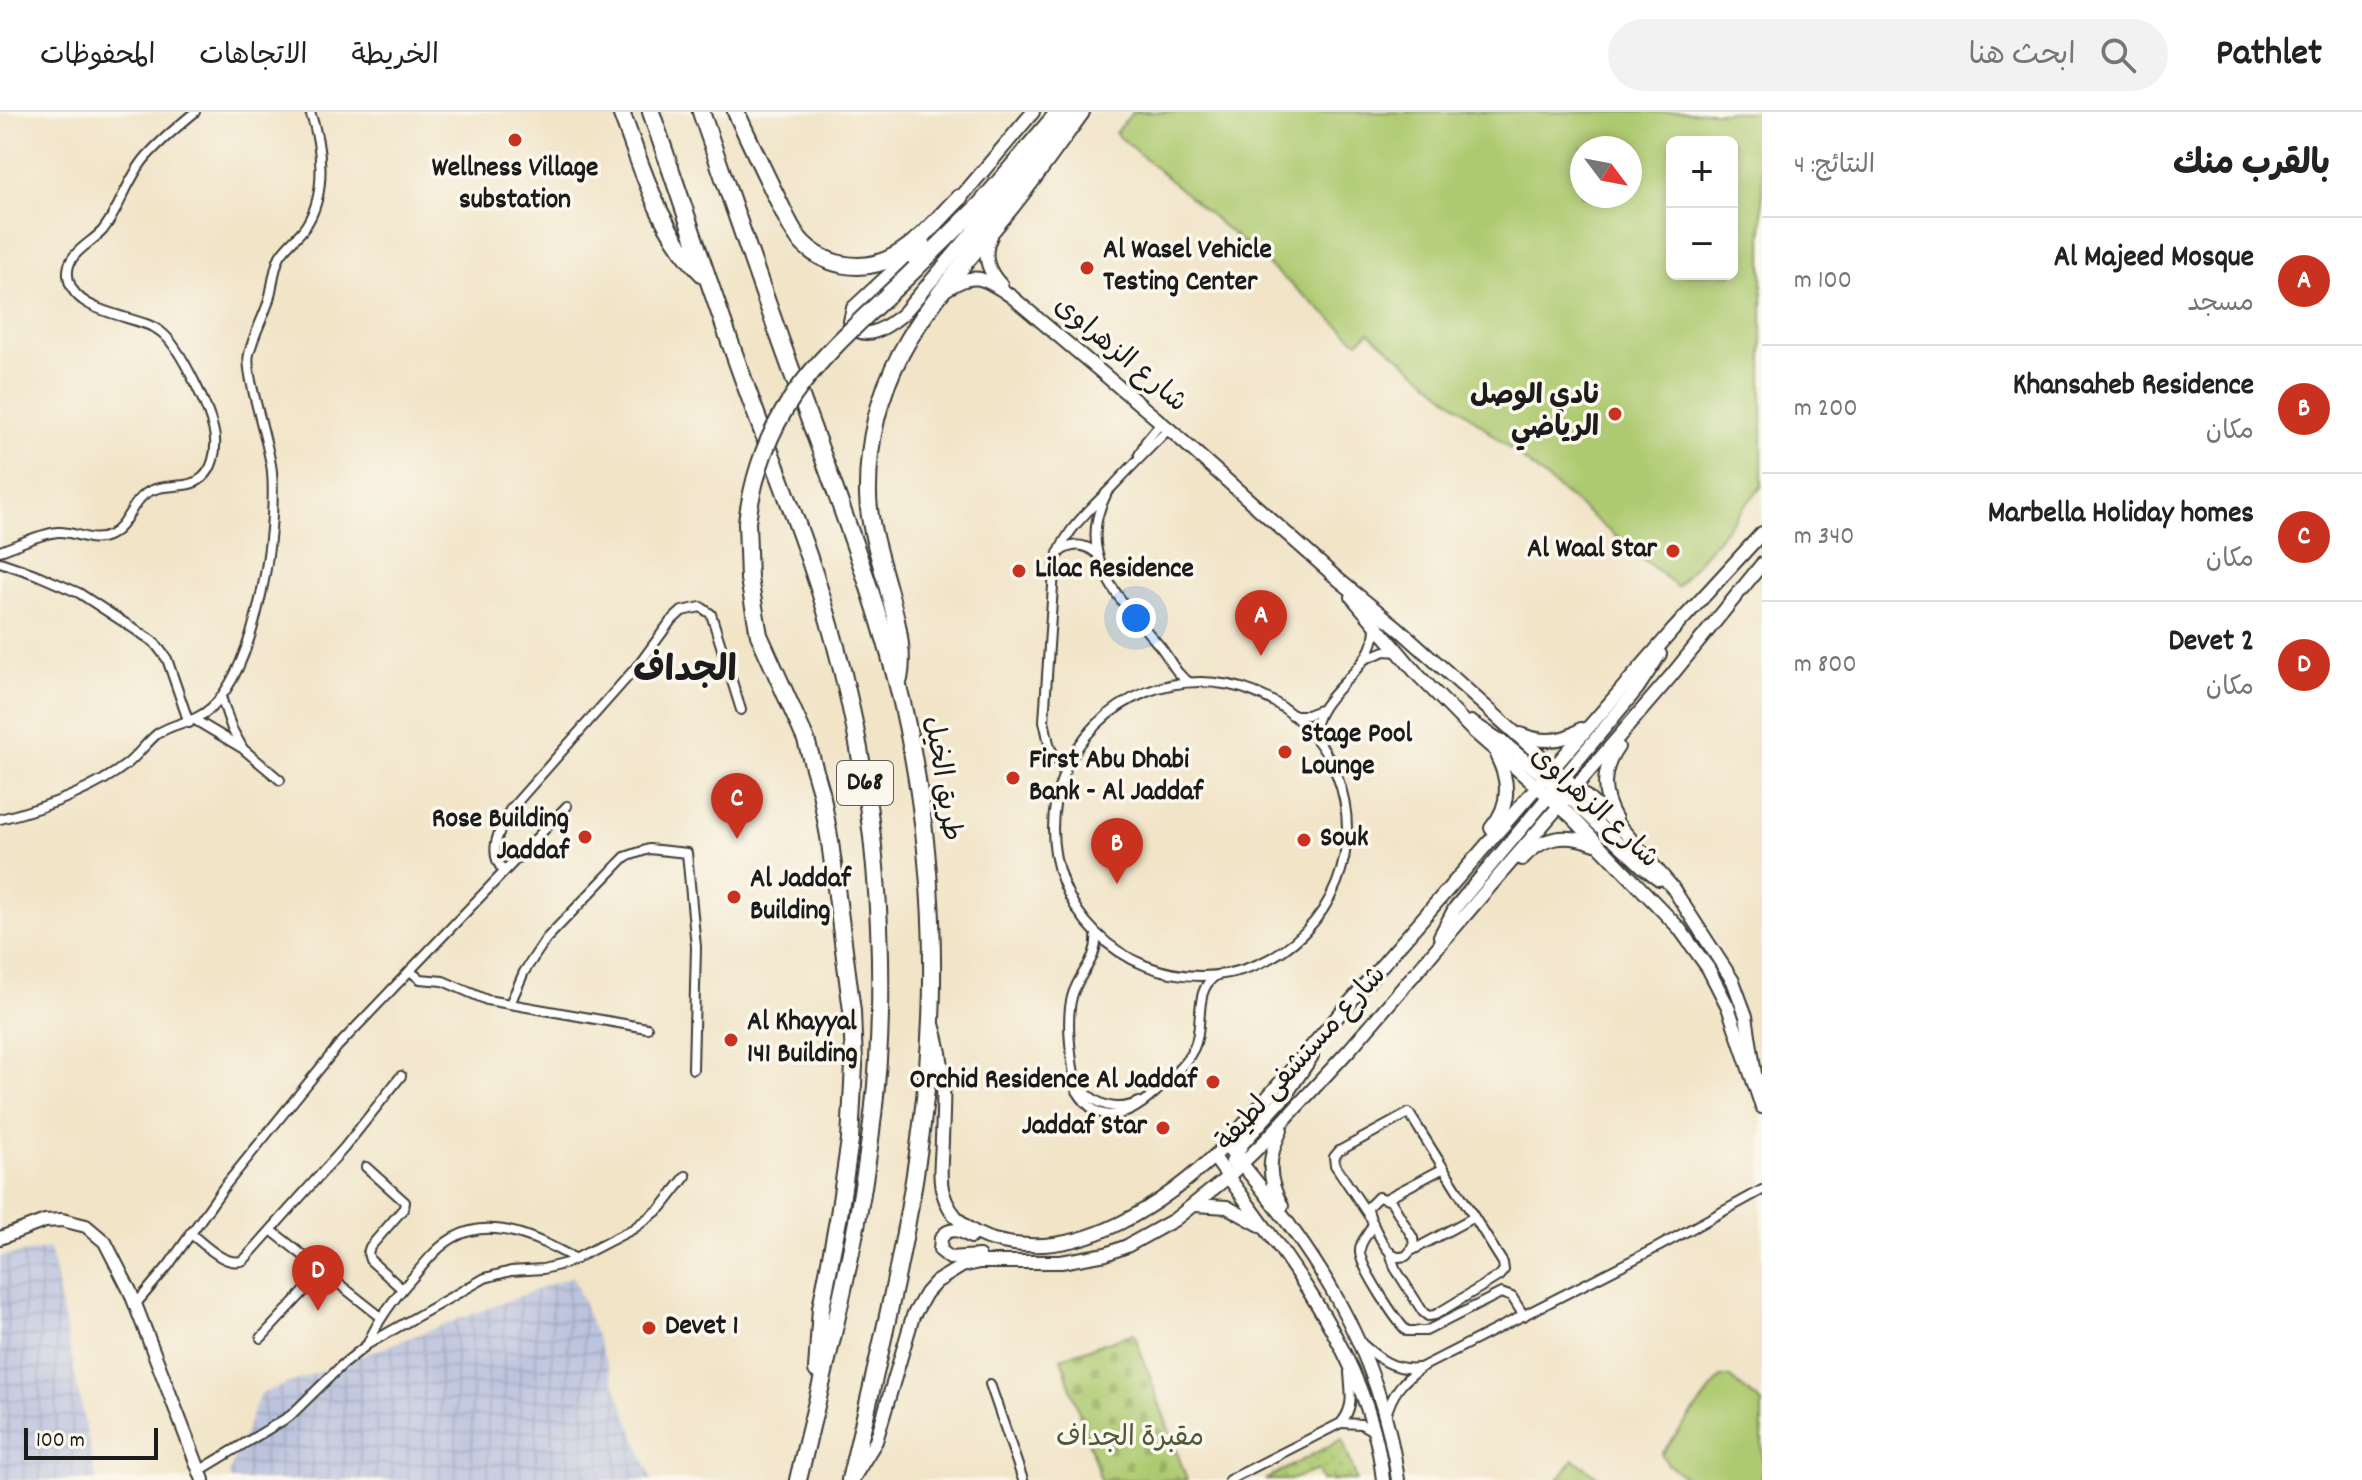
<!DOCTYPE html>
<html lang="ar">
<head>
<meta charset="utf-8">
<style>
	body { margin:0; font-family:Dekko,"Playpen Sans Arabic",sans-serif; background:#f2f2f2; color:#222; direction:rtl }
	.controls { position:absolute; right:24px; top:24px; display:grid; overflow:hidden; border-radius:12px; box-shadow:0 4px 12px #0003 }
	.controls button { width:72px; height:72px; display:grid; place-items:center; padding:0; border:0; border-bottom:2px solid #e0e0e0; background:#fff; color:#222; font:40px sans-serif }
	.compass { position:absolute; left:1570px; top:24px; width:72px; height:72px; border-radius:50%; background:#fff; box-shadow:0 4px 12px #0003; rotate:122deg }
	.scale { position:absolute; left:24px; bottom:20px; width:134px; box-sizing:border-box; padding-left:8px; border:4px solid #1c1c1c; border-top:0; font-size:22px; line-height:28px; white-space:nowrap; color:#1c1c1c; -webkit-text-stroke:6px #fbf7ec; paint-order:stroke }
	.you { position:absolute; left:1136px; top:506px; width:28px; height:28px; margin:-20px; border:6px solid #fff; border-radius:50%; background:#1a73e8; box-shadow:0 0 0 12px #1a73e833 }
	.badge { display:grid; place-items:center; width:52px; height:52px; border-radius:50%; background:#c8321e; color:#fff; font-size:26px; font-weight:700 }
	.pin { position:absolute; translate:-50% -66px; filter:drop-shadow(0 2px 4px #0008) }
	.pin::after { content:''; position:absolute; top:42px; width:28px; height:24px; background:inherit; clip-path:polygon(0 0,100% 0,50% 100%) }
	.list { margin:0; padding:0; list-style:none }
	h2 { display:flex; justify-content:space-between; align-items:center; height:104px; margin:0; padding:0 32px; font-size:34px }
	h2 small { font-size:26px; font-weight:400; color:#767676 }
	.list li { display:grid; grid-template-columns:52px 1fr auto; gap:24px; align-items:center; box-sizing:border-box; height:128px; padding:0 32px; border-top:2px solid #e0e0e0 }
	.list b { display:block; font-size:30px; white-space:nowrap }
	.list p { margin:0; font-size:26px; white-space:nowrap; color:#767676 }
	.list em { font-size:26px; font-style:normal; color:#767676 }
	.icon { flex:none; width:44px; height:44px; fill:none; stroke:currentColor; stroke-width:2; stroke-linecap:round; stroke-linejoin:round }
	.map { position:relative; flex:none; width:1762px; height:1368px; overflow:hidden; direction:ltr }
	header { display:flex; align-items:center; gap:48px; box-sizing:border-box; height:112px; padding:0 40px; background:#fff; border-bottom:2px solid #e0e0e0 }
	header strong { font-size:38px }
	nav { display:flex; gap:44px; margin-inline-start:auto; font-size:28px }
	.search { width:560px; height:72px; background:#f2f2f2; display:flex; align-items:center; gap:20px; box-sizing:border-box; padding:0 28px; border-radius:44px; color:#767676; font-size:30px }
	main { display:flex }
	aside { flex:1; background:#fff }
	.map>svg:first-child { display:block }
</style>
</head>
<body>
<header>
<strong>Pathlet</strong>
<div class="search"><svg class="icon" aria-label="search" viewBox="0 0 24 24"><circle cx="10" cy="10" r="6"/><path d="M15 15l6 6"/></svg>ابحث هنا</div>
<nav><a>الخريطة</a><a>الاتجاهات</a><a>المحفوظات</a></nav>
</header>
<main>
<aside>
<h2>بالقرب منك<small>النتائج: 4</small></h2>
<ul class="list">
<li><span class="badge">A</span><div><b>Al Majeed Mosque</b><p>مسجد</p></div><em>100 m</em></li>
<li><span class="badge">B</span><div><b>Khansaheb Residence</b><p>مكان</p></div><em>200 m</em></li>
<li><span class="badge">C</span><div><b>Marbella Holiday homes</b><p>مكان</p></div><em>340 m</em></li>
<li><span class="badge">D</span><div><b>Devet 2</b><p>مكان</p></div><em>800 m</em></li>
</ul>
</aside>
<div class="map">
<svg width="1762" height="1368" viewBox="0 0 1762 1368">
	<defs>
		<pattern id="industrial-grid" width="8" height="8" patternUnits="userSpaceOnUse" patternTransform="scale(2)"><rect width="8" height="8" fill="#bcc3de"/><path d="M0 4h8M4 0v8" fill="none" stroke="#a1a7be"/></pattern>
		<pattern id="grass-dots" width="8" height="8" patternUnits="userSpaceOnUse" patternTransform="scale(2)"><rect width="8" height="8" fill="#aeca71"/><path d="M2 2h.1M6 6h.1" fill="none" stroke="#95ad61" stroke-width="1.8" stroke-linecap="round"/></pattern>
		<pattern id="cemetery-stones" width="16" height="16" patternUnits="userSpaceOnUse" patternTransform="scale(2)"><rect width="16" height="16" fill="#aeca71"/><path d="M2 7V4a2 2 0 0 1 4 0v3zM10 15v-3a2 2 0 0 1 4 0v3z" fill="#95ad61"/></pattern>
	</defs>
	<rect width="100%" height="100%" fill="#fbf7ec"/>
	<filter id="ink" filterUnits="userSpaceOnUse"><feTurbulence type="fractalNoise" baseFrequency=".0125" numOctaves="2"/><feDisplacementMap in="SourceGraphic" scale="16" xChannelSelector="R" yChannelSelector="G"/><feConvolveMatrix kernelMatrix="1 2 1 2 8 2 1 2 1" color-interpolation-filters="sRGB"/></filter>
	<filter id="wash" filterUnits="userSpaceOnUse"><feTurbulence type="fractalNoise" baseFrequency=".006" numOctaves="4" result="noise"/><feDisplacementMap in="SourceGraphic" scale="32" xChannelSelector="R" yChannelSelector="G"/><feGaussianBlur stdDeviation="1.8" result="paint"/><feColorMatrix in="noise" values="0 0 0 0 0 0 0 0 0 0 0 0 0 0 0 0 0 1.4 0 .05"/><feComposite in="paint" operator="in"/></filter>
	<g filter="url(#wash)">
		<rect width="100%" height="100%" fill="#f1e4c7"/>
		<g fill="url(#industrial-grid)">
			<path d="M50 1136 96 1368H0V1145Z"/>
			<path d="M573 1164 652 1368H231L229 1361 260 1282Z"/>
		</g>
		<path fill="url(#grass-dots)" stroke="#657346" stroke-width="2" d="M1342 1327 1357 1368H1322L1318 1358 1290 1368H1265Z"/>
		<path fill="url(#cemetery-stones)" stroke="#657346" stroke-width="2" d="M1134 1221 1187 1368H1101L1061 1246Z"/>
		<g fill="#aeca71" stroke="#657346" stroke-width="2" fill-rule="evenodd">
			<path d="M1133 0H1762V374L1677 475 1369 220 1358 230 1115 21ZM1672 30H1732V162H1672ZM1582 36H1630V84H1582Z"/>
			<path d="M1721 1265H1729L1762 1291V1368H1689L1668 1352 1661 1342Z"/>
			<path d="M1574 1347 1602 1368H1558Z"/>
		</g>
	</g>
	<g filter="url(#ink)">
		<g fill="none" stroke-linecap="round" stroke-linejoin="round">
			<defs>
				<g id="street">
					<path d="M1139 343 1146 329 1161 311"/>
					<path d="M1106 383C1074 444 1121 489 1158 532 1169 544 1174 561 1189 570"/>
					<path d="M0 439C18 433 38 422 58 420 77 419 91 433 110 423 127 414 130 393 145 382 163 369 187 379 202 366 213 357 216 340 215 327 213 303 180 234 161 220 140 202 71 204 68 163 66 141 91 132 103 118 121 95 127 67 146 45 161 28 178 14 195 0"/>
					<path d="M1058 441C1071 431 1084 431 1096 441"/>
					<path d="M0 450 35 462 79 481 154 530 167 547 189 611"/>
					<path d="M1365 547 1385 539 1398 540"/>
					<circle cx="1200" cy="717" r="147"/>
					<path d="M221 585 232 617 242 635"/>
					<path d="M1292 603H1307L1320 598"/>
					<path d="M195 608 242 636 280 668"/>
					<path d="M1314 624C1315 578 1376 561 1375 514"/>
					<path d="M1065 659 1050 636 1044 609 1054 459C1059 422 1088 400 1112 375 1131 355 1149 336 1169 317"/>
					<path d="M0 707C44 696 91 680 127 652 138 643 146 631 157 622 174 610 195 611 211 596 257 553 277 421 272 360 270 333 244 261 249 242 253 225 262 208 268 191 273 176 273 158 280 144 287 132 300 124 307 112 327 80 322 33 310 0"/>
					<path d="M504 759C486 741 500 716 510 698L640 551 670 510 682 499 701 495 711 502 741 598"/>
					<path d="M1096 822C1099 848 1078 861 1072 885 1065 910 1072 953 1077 979 1105 1024 1140 997 1167 969 1177 959 1188 949 1194 936 1205 913 1192 877 1217 863"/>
					<path d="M410 859 420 867 443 869 487 888 647 916"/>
					<path d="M510 892 524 860 546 827 625 745 649 737 687 741 696 835 693 957"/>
					<path d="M1080 975C1096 993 1116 1001 1139 990"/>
					<path d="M366 1055 405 1090 404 1096 370 1135 368 1141 370 1148 402 1177"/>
					<path d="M1378 1085 1391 1089 1413 1126 1414 1135 1406 1144C1400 1145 1398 1146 1393 1143 1384 1137 1368 1105 1368 1095Z"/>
					<path d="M1387 1086 1444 1056"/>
					<path d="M1369 1104 1335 1053 1334 1045 1339 1039 1409 1001 1503 1151 1504 1158 1499 1164 1435 1203 1428 1204 1423 1200 1395 1156 1390 1140"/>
					<path d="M1373 1111C1370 1122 1359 1129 1360 1140 1360 1154 1396 1209 1407 1219H1426L1501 1181 1512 1185 1524 1204"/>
					<path d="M271 1118 381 1205"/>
					<path d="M190 1121C204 1132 226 1156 244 1148L344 1036 401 964"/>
					<path d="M1413 1138 1474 1105"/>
					<path d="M135 1193 168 1154 224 1075 338 934 567 694"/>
					<path d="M261 1226 323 1159"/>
					<path d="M1360 1230C1377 1245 1393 1259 1418 1256"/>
					<path d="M368 1231C379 1206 395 1185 413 1165 425 1151 437 1135 453 1126 493 1103 541 1128 576 1147"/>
					<path d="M990 1272 1023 1368"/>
					<path d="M1386 1304C1392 1281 1403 1268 1422 1255L1658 1135 1762 1078"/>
					<path d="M1342 1311 1361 1312 1373 1319"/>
					<path d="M199 1359 290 1304 342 1253 368 1232 485 1166 511 1159 543 1157 567 1151 633 1117 661 1096 686 1064"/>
					<path d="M1229 1368 1341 1311C1355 1294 1350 1280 1349 1260"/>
				</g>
				<g id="secondary">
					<path d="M956 91 1033 0"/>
					<path d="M991 124C982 143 987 158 1001 173"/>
					<path d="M924 130 853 196 850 209C862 234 888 214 903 202L1070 5"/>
					<path d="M947 177C975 158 985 167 1011 184L1169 317 1339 468 1398 516 1622 717 1672 775 1733 869 1746 904 1755 962 1762 982"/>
					<path d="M1352 485 1419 564 1472 618 1572 705 1679 816 1708 856 1728 895 1762 995"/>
					<path d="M1471 610 1504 631 1552 671"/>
					<path d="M1520 622C1542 631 1562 631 1581 617"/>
					<path d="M1562 682 1572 688 1643 755 1659 767"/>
					<path d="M1560 691 1562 675 1568 660 1637 577 1660 542"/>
					<path d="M1616 707C1601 682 1601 659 1618 635"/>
					<path d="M1491 716C1510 694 1510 670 1497 645"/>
					<path d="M1522 747C1543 724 1566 721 1595 732"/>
					<path d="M1440 824 1455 796 1548 685 1554 672V656"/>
					<path d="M933 912C946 954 944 983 942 1026 942 1044 938 1064 943 1081 950 1105 970 1122 994 1128 1081 1152 1167 1090 1226 1033L1673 518 1762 421"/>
					<path d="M1281 1018C1267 1046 1267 1067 1282 1094"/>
					<path d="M1226 1033C1312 1134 1380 1233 1398 1368"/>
					<path d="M1214 1045C1282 1141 1371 1245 1383 1368"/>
					<path d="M1232 1050 1242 1032 1285 984 1312 944"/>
					<path d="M1196 1093 1227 1095 1260 1113"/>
					<path d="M971 1125C960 1118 950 1114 941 1126L940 1138 950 1146 979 1144"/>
					<path d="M0 1126 45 1109 62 1108 86 1114 105 1130 130 1179 203 1368"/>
					<path d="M854 1365 876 1329 913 1204 926 1181 936 1170 962 1154 979 1150H1061L1106 1142 1127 1134 1174 1108 1228 1065 1264 1030 1350 937 1671 564 1762 452"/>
				</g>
				<g id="highway">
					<path d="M621 0C643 58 659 120 705 164"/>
					<path d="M651 0C681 87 710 175 741 261 765 328 792 394 814 461 861 603 883 752 880 901 877 1060 835 1214 798 1368"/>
					<path d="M701 0C732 89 762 179 795 268 831 368 870 467 897 570 924 676 936 799 931 908 924 1065 886 1216 850 1368"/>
					<path d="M736 0C749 28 762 56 776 84 783 98 789 114 799 127 823 155 863 162 895 144 920 130 939 106 959 86"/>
					<path d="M915 157 981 92 1059 0"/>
					<path d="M747 410 749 467 759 523 806 628 821 680 830 730 852 899 854 953 850 1028 839 1103 821 1196 817 1258"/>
					<path d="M899 567C910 515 869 439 868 383 866 254 933 190 1009 97 1034 66 1057 33 1081 0"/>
				</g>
			</defs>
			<use href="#street" stroke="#3c3a36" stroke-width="12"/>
			<use href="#secondary" stroke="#3c3a36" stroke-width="16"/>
			<use href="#highway" stroke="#3c3a36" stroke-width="20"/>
			<use href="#street" stroke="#fff" stroke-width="8"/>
			<use href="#secondary" stroke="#fff" stroke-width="12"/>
			<use href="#highway" stroke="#fff" stroke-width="16"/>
			<defs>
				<path id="highway-bridge" d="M747 410C763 285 831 239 915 157"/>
			</defs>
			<use href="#highway-bridge" stroke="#3c3a36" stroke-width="20" stroke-linecap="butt"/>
			<use href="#highway-bridge" stroke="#fff" stroke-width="16"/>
		</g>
	</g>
	<g fill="#c8321e" stroke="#fbf7ec" stroke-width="3">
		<circle cx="515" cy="28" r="8"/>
		<circle cx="1087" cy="156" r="8"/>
		<circle cx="1615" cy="302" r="8"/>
		<circle cx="1673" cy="439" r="8"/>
		<circle cx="1019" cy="459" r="8"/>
		<circle cx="1285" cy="640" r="8"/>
		<circle cx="1013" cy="666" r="8"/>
		<circle cx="585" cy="725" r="8"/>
		<circle cx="1304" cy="728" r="8"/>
		<circle cx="734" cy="785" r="8"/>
		<circle cx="731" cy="928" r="8"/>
		<circle cx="1213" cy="970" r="8"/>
		<circle cx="1163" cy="1016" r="8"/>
		<circle cx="649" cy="1216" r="8"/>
	</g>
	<g text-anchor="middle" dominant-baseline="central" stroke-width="7" stroke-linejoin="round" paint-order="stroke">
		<rect fill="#fbf7ec" stroke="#5f5e5a" stroke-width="2" x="837" y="649" width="56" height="44" rx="6"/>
		<g font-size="26" font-weight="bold" fill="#1c1c1c">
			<text x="865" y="671">D68</text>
		</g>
		<g font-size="28" font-weight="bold" fill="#1c1c1c" stroke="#fbf7ec" text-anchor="start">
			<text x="515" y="58" text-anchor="middle">Wellness Village<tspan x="515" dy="32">substation</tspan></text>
			<text x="1103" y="140">Al Wasel Vehicle<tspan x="1103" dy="32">Testing Center</tspan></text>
			<text x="1599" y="286" text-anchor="end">نادي الوصل<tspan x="1599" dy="32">الرياضي</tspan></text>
			<text x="1657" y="439" text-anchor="end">Al Waal Star</text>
			<text x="1035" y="459">Lilac Residence</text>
			<text x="1301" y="624">Stage Pool<tspan x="1301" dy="32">Lounge</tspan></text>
			<text x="1029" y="650">First Abu Dhabi<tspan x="1029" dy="32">Bank - Al Jaddaf</tspan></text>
			<text x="569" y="709" text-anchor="end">Rose Building<tspan x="569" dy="32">Jaddaf</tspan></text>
			<text x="1320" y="728">Souk</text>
			<text x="750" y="769">Al Jaddaf<tspan x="750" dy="32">Building</tspan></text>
			<text x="747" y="912">Al Khayyal<tspan x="747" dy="32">141 Building</tspan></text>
			<text x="1197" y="970" text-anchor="end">Orchid Residence Al Jaddaf</text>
			<text x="1147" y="1016" text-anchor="end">Jaddaf Star</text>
			<text x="665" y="1216">Devet 1</text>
		</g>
		<g font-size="28" fill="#1c1c1c" stroke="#fbf7ec">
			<text transform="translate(1119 244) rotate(40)">شارع الزهراوى</text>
			<text transform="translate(940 667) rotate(81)">طريق الخيل</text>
			<text transform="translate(1593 697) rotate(43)">شارع الزهراوى</text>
			<text transform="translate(1303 948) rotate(-48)">شارع مستشفى لطيفة</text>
		</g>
		<g font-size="28" fill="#4f593a" stroke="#fbf7ec">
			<text x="1130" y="1328">مقبرة الجداف</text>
		</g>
		<g font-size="36" font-weight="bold" fill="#1c1c1c" stroke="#fbf7ec">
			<text x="685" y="561">الجداف</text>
		</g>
	</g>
</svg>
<div class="controls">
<button>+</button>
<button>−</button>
</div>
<svg class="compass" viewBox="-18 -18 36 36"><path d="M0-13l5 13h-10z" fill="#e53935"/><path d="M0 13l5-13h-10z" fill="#767676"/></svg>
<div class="scale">100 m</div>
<div class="you"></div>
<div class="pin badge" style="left:1261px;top:544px">A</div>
<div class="pin badge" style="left:1117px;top:772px">B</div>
<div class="pin badge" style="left:737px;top:727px">C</div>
<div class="pin badge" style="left:318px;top:1199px">D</div>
</div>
</main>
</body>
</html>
